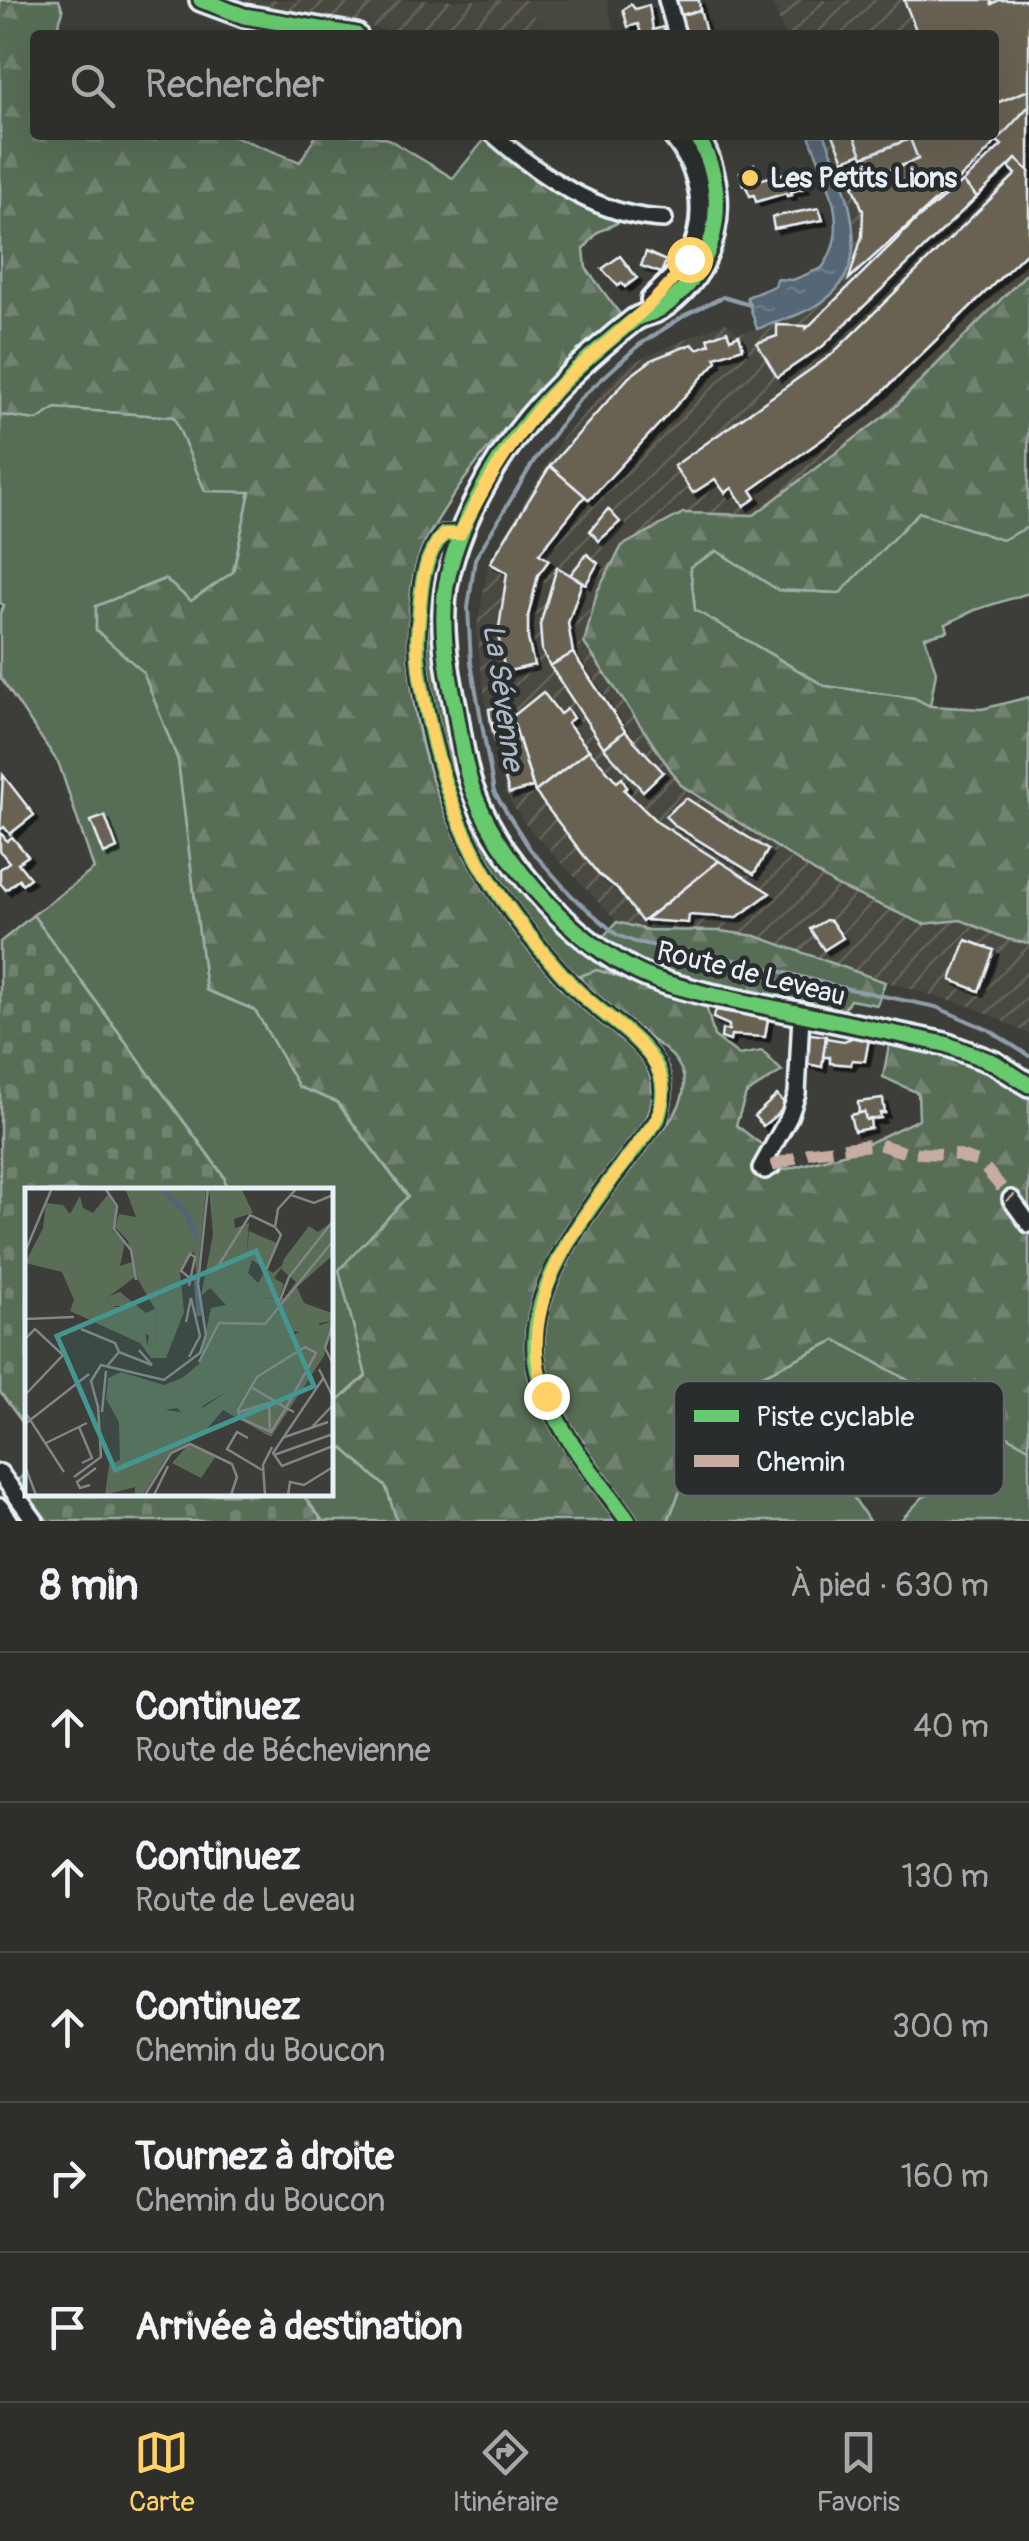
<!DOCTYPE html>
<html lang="fr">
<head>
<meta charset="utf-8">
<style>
	body { margin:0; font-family:Pangolin,sans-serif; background:#3a3a37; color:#f1f3f6 }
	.stop { position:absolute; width:30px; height:30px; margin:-22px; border:8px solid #ffd166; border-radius:50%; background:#fff }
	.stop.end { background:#ffd166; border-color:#fff; box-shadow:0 2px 10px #0008 }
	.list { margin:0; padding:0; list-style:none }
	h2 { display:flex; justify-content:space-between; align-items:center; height:130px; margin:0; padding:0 40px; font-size:42px }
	h2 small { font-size:32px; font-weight:400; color:#a7a8a9 }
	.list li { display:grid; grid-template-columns:65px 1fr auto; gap:30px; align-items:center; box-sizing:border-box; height:150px; padding:0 40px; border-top:2px solid #494a47 }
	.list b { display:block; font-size:38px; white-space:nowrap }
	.list p { margin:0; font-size:32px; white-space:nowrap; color:#a7a8a9 }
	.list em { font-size:32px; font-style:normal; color:#a7a8a9 }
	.icon { flex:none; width:55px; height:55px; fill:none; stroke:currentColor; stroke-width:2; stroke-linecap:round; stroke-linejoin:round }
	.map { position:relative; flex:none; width:1029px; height:1521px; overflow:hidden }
	.search { position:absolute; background:#2e2e2b; box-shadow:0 10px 40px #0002; left:30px; right:30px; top:30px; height:110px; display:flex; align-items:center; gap:25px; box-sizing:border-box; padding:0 35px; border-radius:10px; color:#a7a8a9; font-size:38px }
	.sheet { height:880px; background:#2e2e2b }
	nav { display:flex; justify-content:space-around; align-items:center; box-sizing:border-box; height:140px; border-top:2px solid #494a47; background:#2e2e2b; font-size:28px; color:#a7a8a9 }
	nav a { display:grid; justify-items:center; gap:5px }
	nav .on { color:#ffd166 }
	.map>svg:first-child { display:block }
</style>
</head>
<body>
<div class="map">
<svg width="1029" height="1521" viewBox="0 0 1029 1521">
	<defs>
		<pattern id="industrial-furrows" width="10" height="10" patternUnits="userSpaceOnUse" patternTransform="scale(2.5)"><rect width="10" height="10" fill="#4a4840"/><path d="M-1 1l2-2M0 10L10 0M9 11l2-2" fill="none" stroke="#64635c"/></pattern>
		<pattern id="forest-firs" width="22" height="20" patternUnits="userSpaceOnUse" patternTransform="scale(2.5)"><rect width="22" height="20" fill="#596d57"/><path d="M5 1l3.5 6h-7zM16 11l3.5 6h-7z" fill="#718270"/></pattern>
		<pattern id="cemetery-stones" width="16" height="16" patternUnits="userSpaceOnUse" patternTransform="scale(2.5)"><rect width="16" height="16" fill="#596d57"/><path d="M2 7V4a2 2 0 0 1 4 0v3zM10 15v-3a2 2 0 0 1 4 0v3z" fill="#718270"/></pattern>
		<pattern id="water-ripples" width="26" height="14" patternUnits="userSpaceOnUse" patternTransform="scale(2.5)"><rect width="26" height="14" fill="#546676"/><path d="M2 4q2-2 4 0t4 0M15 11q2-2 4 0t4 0" fill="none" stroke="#6d7c8a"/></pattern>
		<filter id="shadow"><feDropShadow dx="4.5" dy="4.5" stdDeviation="0" flood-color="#0009"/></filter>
	</defs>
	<rect width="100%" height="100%" fill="#3d3d39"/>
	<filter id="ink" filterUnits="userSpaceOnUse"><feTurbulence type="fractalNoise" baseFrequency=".01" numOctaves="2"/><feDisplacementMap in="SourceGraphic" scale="20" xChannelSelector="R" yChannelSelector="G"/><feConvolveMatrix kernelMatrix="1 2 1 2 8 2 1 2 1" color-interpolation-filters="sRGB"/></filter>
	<g filter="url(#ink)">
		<path fill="#4a4840" d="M529 0H607L615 35H543Z"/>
		<g fill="url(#industrial-furrows)">
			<path d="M244 0H529L543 35H406Z"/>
			<path d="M771 0H1029V271L891 411 754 515 683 513 584 643 627 710 681 785 923 924 961 920 1007 939 1029 944V1034L973 1007 873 978 756 936 720 931 647 930 617 922 526 825 506 795 489 727 476 631 489 561 561 440 616 377 633 362 725 322 738 333 757 329 838 289 846 273 856 230 846 190 825 135H994V35H785Z"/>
		</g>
		<g fill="#596d57" stroke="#a0afa8" stroke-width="2.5">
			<path d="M56 408 174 417 205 490 250 491 233 572 191 602 164 579 96 606V629L143 671 178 760 206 990 255 1010 299 1087 337 1102 408 1197 340 1270 366 1376 330 1408V1191H227L224 1176 33 915 94 869 59 764 0 677V613L4 605 0 603V415L37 420Z"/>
			<path d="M919 512 1002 540 1029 525V593L975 610 946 624 948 631 925 637 936 672 930 706 914 698 825 686 695 610 690 567 717 551 778 590 840 593Z"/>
			<path d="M427 607 432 608 439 686 470 805 484 837 503 863 595 956 632 981 597 970 580 976 569 972 503 895 469 837 428 691Z"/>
			<path d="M836 1340 1029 1448V1521H900L923 1497 985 1471 916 1404 819 1444 869 1521H668L717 1397Z"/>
			<path d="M330 1436 386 1487 397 1521H323L302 1494H330Z"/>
		</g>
		<g fill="url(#forest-firs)" stroke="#a0afa8" stroke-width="2.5">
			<path d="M0 0H59L63 11 55 35H35V135H231L300 162 316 135H371L388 139 453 178 485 139C526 171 564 200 615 214L617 223 598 232 584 249 586 268 620 314C557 371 498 428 451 499 439 518 425 538 418 559 407 591 409 633 410 665 420 840 524 948 644 1061 673 1117 619 1150 592 1193 625 1164 717 1104 672 1056 654 1037 628 1029 608 1012 595 1000 586 993 580 976L597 970 706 1005 714 1036 739 1055 762 1051 782 1071 746 1094 736 1125 765 1147 753 1169 761 1176 850 1152 919 1119 918 1093 883 1077 890 1040C940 1050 987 1065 1029 1094V1448L836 1340 717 1397 668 1521H397L386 1487 330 1436V1408L366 1376 339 1270 408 1196 337 1102 299 1087 255 1010 206 990 178 760 143 672 96 630V606L165 579 191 601 233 572 250 492 205 491 174 417 56 408 37 420 0 415Z"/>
			<path d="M1029 271 1028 527 1002 540 919 512 840 593 778 590 717 551 690 567 695 610 825 686 914 698 930 706 982 709 1029 697V944L1007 939 961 920 923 924 835 885 681 785 584 643 597 592 622 546 683 513 754 515 891 411Z"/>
			<path d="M617 922 647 930 720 931 756 936 885 982 877 1005 850 1000 843 1011 659 973 626 956 602 938Z"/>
		</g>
		<g fill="url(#cemetery-stones)" stroke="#a0afa8" stroke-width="2.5">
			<path d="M33 915 224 1177 227 1191H28L27 1429 0 1392V942Z"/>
			<path d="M27 1472 28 1494H302L323 1521H48L17 1481Z"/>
		</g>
		<path fill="url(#water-ripples)" stroke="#8f9eaa" stroke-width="2.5" d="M809 135H825C844 185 880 263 822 302 802 315 779 321 757 329L747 297 775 286 777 279 793 280 822 268C853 225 825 179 809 135Z"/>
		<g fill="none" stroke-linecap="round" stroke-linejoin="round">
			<path stroke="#8f9eaa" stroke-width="4" d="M750 305 723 297 687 314 639 345 580 399 534 461 475 559 468 608 471 663 494 792 530 849 572 896 617 935 635 942 745 962 835 986 936 1007 989 1030 1029 1056"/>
		</g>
		<g fill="#696252" stroke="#e8f1f8" stroke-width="2.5" filter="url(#shadow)">
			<path d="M674 0H699L700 10 678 16Z"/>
			<path d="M904 0H991L992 4 999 0H1029V90L994 104V35H918Z"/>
			<path d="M631 4 635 9 649 5 653 30 663 27 666 35H637L641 33 638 24 628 27 623 10Z"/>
			<path d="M700 10 706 33 683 35 678 16Z"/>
			<path d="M1029 90V106L976 164 849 279 862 236 863 211 853 185 918 159 910 139 919 135H994V104Z"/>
			<path d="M1029 106V171L1016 159 977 197 963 182 1002 145 997 141Z"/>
			<path d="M833 135H854L862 153 844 160Z"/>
			<path d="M854 135H919L863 157Z"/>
			<path d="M910 139 918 159 853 185 850 177 872 169 866 156Z"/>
			<path d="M1016 159 1029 171V250L865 409 751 490 756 498 744 506 732 488 725 493 715 479 693 493 674 466 831 355 1016 174 1009 167Z"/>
			<path d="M754 164 758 180 798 170 805 188 791 192 792 195 787 196 786 193 756 202 754 195 750 196 745 184 743 185 740 172Z"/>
			<path d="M963 182 977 197 823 346 777 377 757 343 777 336V325L806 326V329L917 219Z"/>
			<path d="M819 208 823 220 774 229 772 217Z"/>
			<path d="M646 252 666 261 661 273 641 266Z"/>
			<path d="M620 256 637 278 625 287 622 283 618 286 602 269Z"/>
			<path d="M727 331 730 339 739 335 743 348 715 357 717 361 589 500 550 466 629 377 653 359 692 344 697 349 710 344 708 338Z"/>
			<path d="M550 466 585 496 539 554 549 560 538 575 528 617V639L534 665 505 672 498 635 507 573 490 563Z"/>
			<path d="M608 509 620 522 599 541 590 531Z"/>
			<path d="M587 554 598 563 586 584 570 575Z"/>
			<path d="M557 567 582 582 568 623 573 653 550 666 542 651 540 625Z"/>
			<path d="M573 653 625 731 604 748 550 666Z"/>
			<path d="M543 692 560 714 567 709 573 718 567 723 589 750 535 792 512 717Z"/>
			<path d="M509 705 512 717 491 723 489 709Z"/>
			<path d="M512 717 533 787 509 794 491 723Z"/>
			<path d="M625 731 663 772 643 791 604 748Z"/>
			<path d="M589 750 617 782 622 778 627 787 624 790 657 822 719 861 642 922 617 888 598 874 535 792Z"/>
			<path d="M3 775 34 815 10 834 4 827 0 830Z"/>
			<path d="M686 798 768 850 754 874 675 826 665 816Z"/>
			<path d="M105 816 117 848 104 854 91 821Z"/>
			<path d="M0 832 7 841 12 837 28 856 18 863 30 878 22 884 19 879 6 890 0 883V869L9 862 0 851Z"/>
			<path d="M719 861 770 893 736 918 689 915 688 923 645 920Z"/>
			<path d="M826 920 831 921 843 938 824 950 810 929Z"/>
			<path d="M966 940 994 950 979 991 951 980Z"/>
			<path d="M716 1010 768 1019 765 1037 731 1035 730 1041 721 1038 722 1030H729V1025L713 1018Z"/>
			<path d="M804 1033 826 1036 822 1067 798 1062Z"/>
			<path d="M854 1037 869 1039 865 1061 852 1060 851 1065 830 1063V1057H823L826 1038 844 1041Z"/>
			<path d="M777 1095 787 1106 763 1126 754 1116Z"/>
			<path d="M883 1099 885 1113H880L881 1118 866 1120 864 1112 859 1113 858 1102Z"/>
			<path d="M864 1112 866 1120 870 1119 871 1128 854 1131 850 1115Z"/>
		</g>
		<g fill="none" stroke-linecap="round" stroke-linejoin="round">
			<defs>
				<g id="minor">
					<path d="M667 0 677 35"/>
					<path d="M494 135C541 177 601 217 664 219"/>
					<path d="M460 534H444C420 559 421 596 418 628 416 659 422 688 428 718 451 831 493 899 570 983 595 1011 633 1030 654 1061 666 1080 664 1098 658 1119 609 1185 513 1286 539 1377 553 1427 598 1479 628 1521"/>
					<path d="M772 1166 765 1170 761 1168 789 1117 797 1094 801 1015"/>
					<path d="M1011 1199 1029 1224"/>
					<path d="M0 1473 35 1521"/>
					<path d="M0 1507 10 1521"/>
				</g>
				<g id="tertiary">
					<path d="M201 0 244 16 356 35"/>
					<path d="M696 135C721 174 723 223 702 264 693 282 673 303 654 312 646 315 641 315 634 320 597 349 559 383 529 419 491 466 457 526 446 586 440 626 447 668 455 706 460 733 463 762 472 788 496 855 565 933 628 967 652 981 680 987 706 994L945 1044 995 1063 1029 1085"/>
					<path d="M652 300C664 287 680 275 689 260 711 219 703 170 674 135"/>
				</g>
			</defs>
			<use href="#minor" stroke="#e8f1f8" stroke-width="22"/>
			<use href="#tertiary" stroke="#e8f1f8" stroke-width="28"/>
			<use href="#minor" stroke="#2a2d2e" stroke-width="15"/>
			<use href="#tertiary" stroke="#2a2d2e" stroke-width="20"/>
			<path stroke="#c7aca2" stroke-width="12" stroke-dasharray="25 12" stroke-linecap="butt" d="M772 1166 811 1152 878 1144 904 1152 956 1155 981 1163 1011 1199"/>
			<defs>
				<g id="cycleway">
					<path d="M201 0 244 16 356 35"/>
					<path d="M696 135C721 174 723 223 702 264 693 282 673 303 654 312 646 315 641 315 634 320 597 349 559 383 529 419 491 466 457 526 446 586 440 626 447 668 455 706 460 733 463 762 472 788 496 855 565 933 628 967 652 981 680 987 706 994L945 1044 995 1063 1029 1085"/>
					<path d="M460 534H444C420 559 421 596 418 628 416 659 422 688 428 718 451 831 493 899 570 983 595 1011 633 1030 654 1061 666 1080 664 1098 658 1119 609 1185 513 1286 539 1377 553 1427 598 1479 628 1521"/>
				</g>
			</defs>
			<use href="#cycleway" stroke="#2a2d2e" stroke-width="21"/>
			<use href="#cycleway" stroke="#67ca6e" stroke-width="15"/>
		</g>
	</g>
	<g fill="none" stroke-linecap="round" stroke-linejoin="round" filter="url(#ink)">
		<path stroke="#ffd166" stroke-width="12" d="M546 1396C506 1291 601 1196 658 1118 664 1098 666 1080 653 1061 633 1030 595 1011 570 983 493 899 451 831 428 718 422 688 415 659 418 628 421 597 420 558 444 534H460C488 478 519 427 563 382 605 341 655 308 689 259"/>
	</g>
	<circle fill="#ffd166" stroke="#2a2d2e" stroke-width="4" cx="750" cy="178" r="10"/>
	<g text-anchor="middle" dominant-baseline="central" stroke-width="9" stroke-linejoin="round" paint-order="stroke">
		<g font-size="28" font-weight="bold" fill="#e8f1f8" stroke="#2a2d2e" text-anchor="start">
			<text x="770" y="178">Les Petits Lions</text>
		</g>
		<g font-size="28" fill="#e8f1f8" stroke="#2a2d2e">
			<text transform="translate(751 974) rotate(14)">Route de Leveau</text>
		</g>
		<g font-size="30" font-style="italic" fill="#adb9c4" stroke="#2a2d2e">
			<text transform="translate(503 697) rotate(82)">La Sévenne</text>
		</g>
	</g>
	<g transform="translate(25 1188)">
		<rect width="308" height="308" fill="#3d3d39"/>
		<path d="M224 43 252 55 241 81 227 72 223 85 233 95 242 81 248 85 261 74 249 90 259 96 254 110 232 111 218 98ZM95 104 121 125 130 121 131 157 122 158 124 148 105 134 101 118H86L82 109ZM307 133 299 168 265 165 231 188 207 227 198 222 176 248 145 264 134 236 140 222 169 226 207 200 223 162ZM163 257 191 268 176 290 147 275Z" fill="#596d57"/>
		<path d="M100 0 181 2 172 94 169 63 155 83 159 124 141 170H126L115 155 45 123 49 112 37 84 0 75 18 40 21 15 38 17 45 26 55 8 58 20 68 25 83 6 93 23 88 43 100 54 95 78 107 74 110 89 82 110 86 118 105 121 106 133 120 139 122 158 131 157 130 121 112 90 103 53 90 39 94 26 111 29ZM184 0H216L228 25 209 31 210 40 224 35 219 98 233 111 259 110 271 94 256 81 259 71 284 38 293 44 307 34V68L272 99 279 115 307 125V133L295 135 288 150 270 143 258 162 223 163 208 200 179 217 167 235 152 220 140 222 135 237 145 264 118 307H110V299L80 307 84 277 95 272 94 234 81 211 83 190 96 184 139 197 157 190 174 176 186 120 201 117 185 100 176 108 188 47Z" fill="#596d57"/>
		<path d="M272 152 299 168 246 249 207 227 231 188Z" fill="#596d57"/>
		<path fill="none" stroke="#546676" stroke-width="5" d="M135 0 161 24 172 50M171 87 174 128"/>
		<path fill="none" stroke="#818585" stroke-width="2.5" d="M80 0 92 18 89 41 106 62 111 92M266 7 289 15 308 7M0 64 27 0M241 82 256 47 250 39 253 21 272 0M190 83 225 27 250 39M164 98 170 69 165 66 156 83 165 90M255 112 264 89 308 33M0 131 49 129M161 134 166 110 175 148 164 169M308 136 300 160 308 176M56 141 90 155 94 164M0 151 10 141 38 167 0 207M174 174 194 135 240 136 308 53M83 177 94 164 127 177 114 162M294 181 308 209M299 189 248 265 257 278 308 258M226 199 261 220 246 244 215 230 213 222 226 199 232 189 280 159 291 165 261 220 269 224M73 219 66 193 76 177 139 192 175 165 181 147 173 96 183 0M0 224 39 284M77 224 81 183M214 224 244 215 245 244M0 236 64 186M54 239 67 270 57 275M287 239 308 217M223 250 212 244 202 261 237 282M257 250 303 234M21 255 62 235M249 267 308 246M0 278 11 307M49 289 76 269 73 218M65 297 55 300 52 294 71 280M120 307 146 265 165 256 207 276 212 289 206 307M129 307 143 278M240 307 238 277 247 259M263 307 265 294 279 297 308 279"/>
		<path fill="#459590" fill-opacity="0.15" stroke="#459590" stroke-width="5" d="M231 63 289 198 90 282 32 148Z"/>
		<rect width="308" height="308" fill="none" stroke="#e8f1f8" stroke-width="5"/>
	</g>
	<rect x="674" y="1381" width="330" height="115" rx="15" fill="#2a2d2e" stroke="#63686b" stroke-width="2.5"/>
	<rect x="694" y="1410" width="45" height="12" fill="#67ca6e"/>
	<rect x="694" y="1455" width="45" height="12" fill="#c7aca2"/>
	<g font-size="28" fill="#e8f1f8">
		<text x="756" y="1426">Piste cyclable</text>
		<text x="756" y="1471">Chemin</text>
	</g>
</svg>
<div class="stop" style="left:689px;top:259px"></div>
<div class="stop end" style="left:546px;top:1396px"></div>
<div class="search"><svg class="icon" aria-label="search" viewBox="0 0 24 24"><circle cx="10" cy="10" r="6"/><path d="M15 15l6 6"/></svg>Rechercher</div>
</div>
<section class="sheet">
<h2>8 min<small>À pied · 630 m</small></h2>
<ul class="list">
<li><svg class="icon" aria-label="ahead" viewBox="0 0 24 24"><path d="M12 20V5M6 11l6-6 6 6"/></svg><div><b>Continuez</b><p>Route de Béchevienne</p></div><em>40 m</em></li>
<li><svg class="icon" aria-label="ahead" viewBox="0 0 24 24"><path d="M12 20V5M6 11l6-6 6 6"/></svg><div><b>Continuez</b><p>Route de Leveau</p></div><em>130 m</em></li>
<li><svg class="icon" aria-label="ahead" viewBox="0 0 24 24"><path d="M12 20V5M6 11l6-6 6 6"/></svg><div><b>Continuez</b><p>Chemin du Boucon</p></div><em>300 m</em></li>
<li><svg class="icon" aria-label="right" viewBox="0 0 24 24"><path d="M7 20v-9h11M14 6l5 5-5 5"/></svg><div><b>Tournez à droite</b><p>Chemin du Boucon</p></div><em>160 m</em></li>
<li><svg class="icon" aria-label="arrive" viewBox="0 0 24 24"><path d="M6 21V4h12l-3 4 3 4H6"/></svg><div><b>Arrivée à destination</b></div></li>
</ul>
</section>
<nav>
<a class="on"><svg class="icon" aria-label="map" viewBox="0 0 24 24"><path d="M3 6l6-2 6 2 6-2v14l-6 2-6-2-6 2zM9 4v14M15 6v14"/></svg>Carte</a>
<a><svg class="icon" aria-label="directions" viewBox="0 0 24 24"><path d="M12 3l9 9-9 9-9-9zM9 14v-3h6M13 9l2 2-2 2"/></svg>Itinéraire</a>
<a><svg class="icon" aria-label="saved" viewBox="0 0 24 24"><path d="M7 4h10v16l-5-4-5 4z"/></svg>Favoris</a>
</nav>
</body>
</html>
